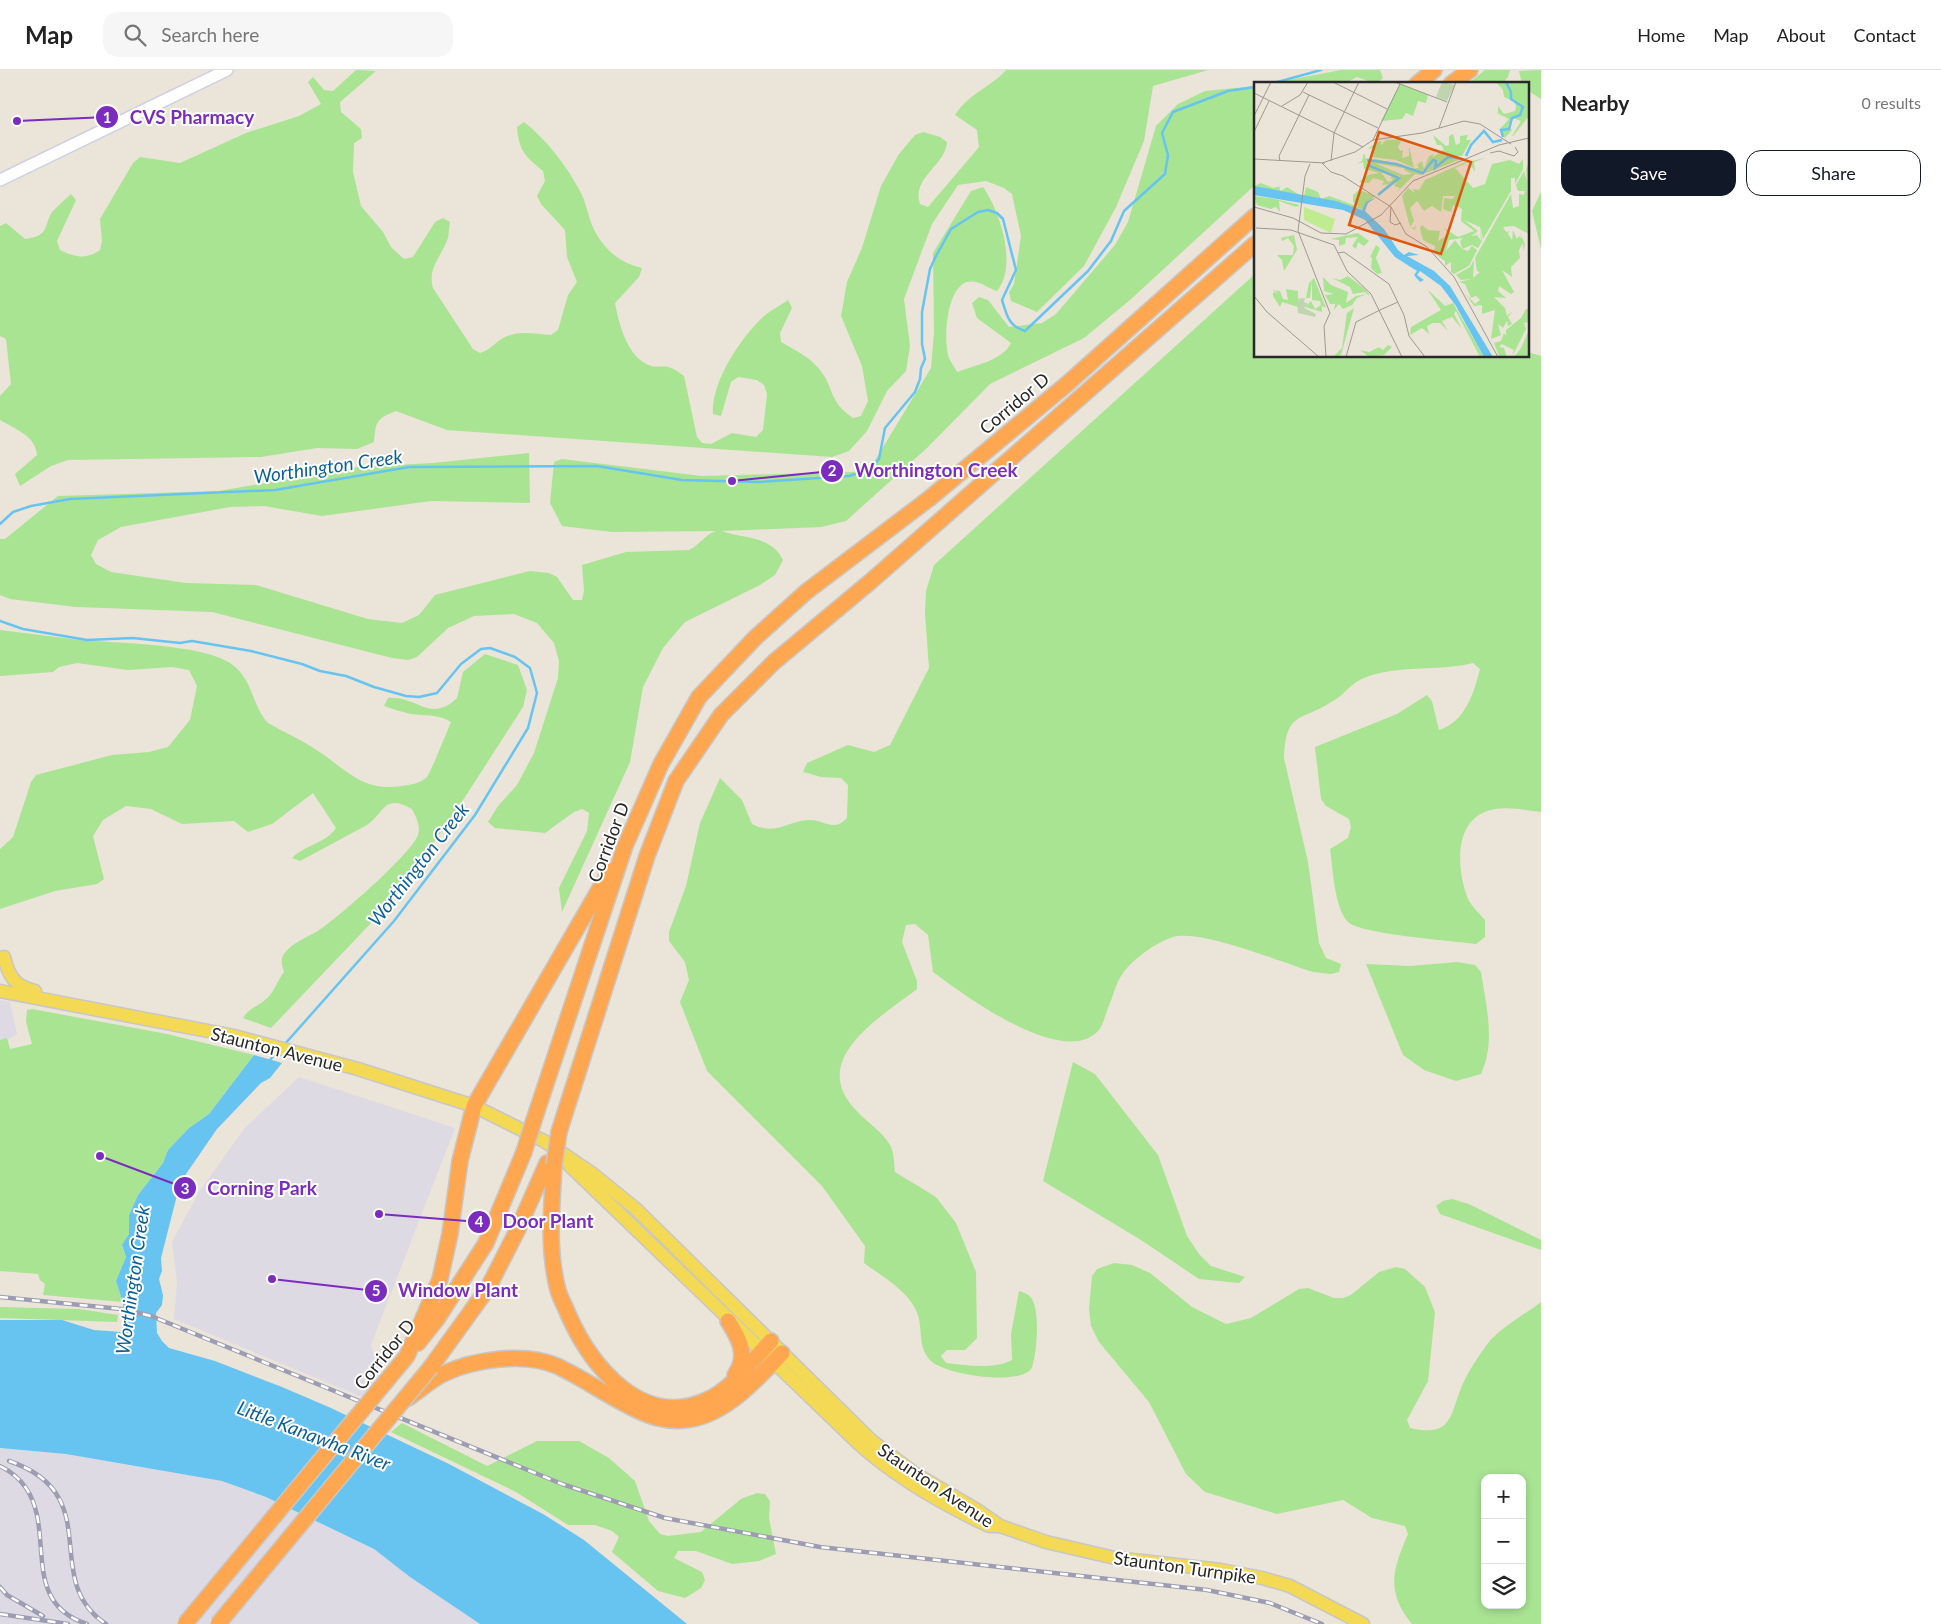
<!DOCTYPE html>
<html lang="en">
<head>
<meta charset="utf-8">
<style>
	body { margin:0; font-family:Lato,sans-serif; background:#f6f6f6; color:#222 }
	.controls { position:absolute; right:15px; bottom:15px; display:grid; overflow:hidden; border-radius:10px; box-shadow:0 2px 8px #0003 }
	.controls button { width:45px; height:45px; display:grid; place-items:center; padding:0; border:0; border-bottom:1px solid #e0e0e0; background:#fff; color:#222; font:25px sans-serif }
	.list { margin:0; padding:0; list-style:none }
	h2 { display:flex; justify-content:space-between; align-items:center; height:65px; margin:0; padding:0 20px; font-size:21px }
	h2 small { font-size:16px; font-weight:400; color:#767676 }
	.actions { display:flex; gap:10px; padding:15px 20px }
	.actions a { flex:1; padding:11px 0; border:1px solid #111827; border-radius:15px; text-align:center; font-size:18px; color:#111827 }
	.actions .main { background:#111827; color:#fff }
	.icon { flex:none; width:28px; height:28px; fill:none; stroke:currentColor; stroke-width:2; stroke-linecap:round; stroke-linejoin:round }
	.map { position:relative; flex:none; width:1541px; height:1554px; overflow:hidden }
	header { display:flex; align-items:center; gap:30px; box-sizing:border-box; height:70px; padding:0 25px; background:#fff; border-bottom:1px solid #e0e0e0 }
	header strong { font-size:24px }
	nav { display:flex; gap:28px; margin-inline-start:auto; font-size:18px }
	.search { width:350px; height:45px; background:#f6f6f6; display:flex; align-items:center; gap:12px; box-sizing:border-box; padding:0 18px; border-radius:15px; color:#767676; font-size:19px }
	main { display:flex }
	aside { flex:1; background:#fff }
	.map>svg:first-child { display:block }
</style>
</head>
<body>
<header>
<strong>Map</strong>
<div class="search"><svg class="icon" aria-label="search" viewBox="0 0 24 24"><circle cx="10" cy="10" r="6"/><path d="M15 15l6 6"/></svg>Search here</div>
<nav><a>Home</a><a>Map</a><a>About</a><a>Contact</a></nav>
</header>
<main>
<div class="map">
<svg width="1541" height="1554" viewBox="0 0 1541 1554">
	<rect width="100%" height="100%" fill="#ebe4d9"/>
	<g fill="#dddae3">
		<path d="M0 930 10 932 17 964 0 974Z"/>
		<path d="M299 1007 455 1058 371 1275 385 1324 379 1334 174 1249 177 1211 172 1172 199 1122 244 1059Z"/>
		<path d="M0 1378 66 1384 222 1411 266 1427 374 1479 410 1507 480 1554H0Z"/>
	</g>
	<g fill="#a9e493" fill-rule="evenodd">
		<path d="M356 0 376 1 340 32 341 42 361 59 362 68 354 73 353 102 361 136 383 162 391 177 404 189 413 187 435 152 443 148 450 152C449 157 449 163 448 168 442 186 427 198 433 218L473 279 480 283C489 280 493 275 500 270 515 259 535 264 551 265L558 260 568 225 577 212 567 187 565 160 541 134 537 126 545 111 543 101C525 86 519 81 517 57L524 52C547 70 567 96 581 123 586 133 588 145 592 155 601 177 619 193 642 198L639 207 615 233C619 254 627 288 651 296 657 298 665 295 671 298 675 299 680 303 684 306L697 367 702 373 711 374 732 363 756 367 763 360 767 324 764 315 757 310 738 307 731 312 721 346 713 344C711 312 740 269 762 248 769 241 780 236 788 230L792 238 780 263 781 272C795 280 810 287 820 300 835 319 828 331 853 348L861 346 868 331 862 296 841 246 847 212 862 178 881 116 899 84 915 65 923 62 940 67 947 72C946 95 911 108 920 134L928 137 979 77 977 60 955 45C970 22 989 19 1006 0H1208L1153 16 1144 71 1116 137 1084 196 1037 242 1011 231 1009 222 1014 214 1021 166 1012 124 1004 118 986 111 958 115 932 154 904 229 910 276 906 301 887 321 867 361 849 381 832 387 447 360 396 341C376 349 376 351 374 372L357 379 317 378 261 387 68 390 51 396 20 416 15 404 37 385C36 366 15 359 0 350V326L11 314 6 269 0 266V156L6 153 25 169C52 166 43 153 53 141 59 135 65 129 71 124L76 130 57 171 60 180C74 187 86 190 100 180L102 171 100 149 133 93 140 87 180 93 246 63 299 46 321 34 308 12 313 7 324 20 333 21Z"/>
		<path d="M1341 0H1380L1383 8 1376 14 1357 7 1344 14H1267Z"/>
		<path d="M1485 0H1510L1508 7 1502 14H1468Z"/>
		<path d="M1541 0V29L1527 20V14H1522L1519 1Z"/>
		<path d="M1255 16V115L1130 230 1084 268 990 314 927 378 846 451 821 457 722 461C743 469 771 465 783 490L775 505 760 515 685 552 663 578 643 617 630 692 562 842 559 818 587 761 589 743 582 739 574 742 545 763 495 758 488 752 498 736 517 715 534 683 558 608 559 591 554 573 537 553 514 544 474 546 448 558 417 587 408 590 392 588 212 542 76 537 10 529 0 525V469H5L58 426 219 421 357 397 433 393 529 383 530 433 431 431 322 446 264 436 230 437 121 457 98 470 91 485 96 494 111 502 186 513 256 515 368 549 402 553 419 545 435 525 530 501 549 503 557 507 573 530H582L584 521 582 495 626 482 689 480C700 475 704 465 716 461L612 462 562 456 550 433 554 392 562 389 702 406 853 402 874 392 931 298 934 262 933 183 971 121 983 117C1000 141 1018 196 997 221 988 218 977 209 967 212 946 218 943 271 949 288 951 293 955 297 957 302 975 295 1002 291 1011 273L977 248 972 233 979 227 988 230 1009 257 1042 253 1056 244 1115 175 1128 152 1156 56 1178 34 1205 21Z"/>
		<path d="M1541 122V179L1532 141Z"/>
		<path d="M1255 204V286H1527V282L1541 286V742C1524 740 1503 735 1487 741 1453 753 1457 801 1468 829 1472 837 1480 844 1485 850V867L1476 874C1455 871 1359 864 1348 852 1334 837 1333 799 1330 779L1348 768 1351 757 1349 749 1326 736 1321 729 1315 677 1397 644 1427 625 1432 631 1439 660C1465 652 1474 623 1480 599L1473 593C1437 602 1398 594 1364 608 1352 612 1344 625 1333 631 1301 652 1286 640 1284 688L1308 792 1319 873 1326 888 1341 894 1339 902 1331 904 1313 902C1281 892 1208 862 1178 866 1161 868 1133 889 1123 903 1116 912 1113 927 1108 938 1105 945 1103 957 1097 962 1061 997 964 925 933 902L928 865 915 854 906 855 902 872 917 911V919C881 947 808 989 855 1039 865 1051 883 1062 890 1075 894 1081 894 1094 895 1102L936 1127 956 1153 976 1202 977 1268 965 1280H947L941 1286 946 1293C967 1295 993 1300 1012 1290L1011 1264 1019 1221C1025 1223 1029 1224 1032 1229 1040 1242 1037 1283 1032 1297 1024 1317 941 1305 929 1289 919 1276 922 1264 919 1249 914 1224 883 1207 864 1193L865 1176 822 1116 707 1001 680 932 689 910 685 892 669 871V862L686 816 700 753 720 708 742 730 752 754C775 766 789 751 808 750 824 749 833 763 847 748L848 715 841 708 821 707 803 702 807 693 848 675 874 682 890 675 929 598 925 543 926 521 934 495Z"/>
		<path d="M0 560C27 563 53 567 80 570 116 573 201 574 230 593 254 609 251 635 268 653 284 662 302 670 318 681 348 701 363 722 402 716 410 715 421 713 427 707 430 704 448 659 451 652 439 644 425 646 411 644 402 642 393 639 384 636L388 628C416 625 430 654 457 628L463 602 485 584 518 595 527 620 523 637 456 741 393 830 271 958 243 948C249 938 257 937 265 930 274 923 277 911 284 902 282 895 280 890 284 884 293 871 310 867 322 858 341 845 411 784 418 765 421 756 416 747 412 739 384 723 385 742 367 755L300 791 292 788C305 775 326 773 336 758L313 723 272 754 248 762 234 751 182 754 151 739 126 736 103 750 93 766 104 809 97 814 55 821 0 839V779L13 767 31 712 36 705 112 685 149 682 168 677 190 650 197 616 189 600 172 597 128 600 77 593 59 597 53 602 0 606Z"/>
		<path d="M1457 892 1475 895 1481 902C1486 936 1496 971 1481 1004L1456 1011 1424 1000 1403 985 1366 894 1410 896Z"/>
		<path d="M32 939 167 964 254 985 209 1044 189 1058 168 1080 163 1093 138 1125 129 1145V1164L122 1176 126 1187 116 1211 123 1232 43 1225 45 1214 40 1210 38 1204 0 1201V970L7 968 10 979 32 974 26 952 27 940Z"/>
		<path d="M1073 992 1095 1004 1158 1085 1187 1166 1199 1184 1211 1196 1245 1207 1239 1213 1199 1209 1141 1170 1043 1111Z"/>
		<path d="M1452 1129 1469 1134 1541 1170V1180L1440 1144 1436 1136 1443 1131Z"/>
		<path d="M1114 1193 1132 1195 1150 1203 1192 1237 1226 1254 1251 1248 1299 1219 1308 1218 1334 1228H1343L1351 1225 1379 1202 1396 1197 1405 1199 1425 1217 1435 1242 1428 1311 1407 1350 1410 1358C1451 1367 1449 1349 1461 1318 1467 1303 1479 1285 1489 1272 1500 1258 1527 1243 1541 1232V1554H1412C1385 1521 1393 1499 1408 1464L1405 1456 1372 1448 1343 1430 1277 1444 1205 1422 1186 1404 1149 1332 1099 1272 1091 1256 1089 1239 1092 1206 1097 1199ZM1485 1408H1522V1535H1485Z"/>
		<path d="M0 1237 79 1239 118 1245 117 1252 0 1248Z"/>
		<path d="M402 1353 487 1396 537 1371H579L609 1388 635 1411 649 1451 660 1464 668 1466 701 1462 741 1429 757 1423 765 1424 770 1431 769 1448 776 1484 759 1491 732 1494 696 1481H678L674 1488 702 1502 705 1510 701 1518 685 1528 658 1521 612 1482 619 1467 612 1461 595 1455H568L516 1422 391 1362Z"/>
	</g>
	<path fill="#67c4f1" d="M254 985 282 993 270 1008 261 1013 217 1059 186 1104 176 1129 161 1188 162 1201 159 1209 163 1225 162 1235 156 1243 157 1263 162 1271 169 1278 215 1291 282 1317 331 1338 449 1394 543 1444 584 1470 687 1554H480L410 1507 374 1479 266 1427 222 1411 66 1384 0 1378V1250H62L94 1260 121 1262C128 1243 122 1230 116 1211L126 1187 122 1175 129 1164V1145L138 1125 163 1093 168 1080 189 1058 209 1044Z"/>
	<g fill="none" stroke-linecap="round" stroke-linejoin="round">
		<g stroke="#67c4f1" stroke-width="2.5">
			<path d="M1270 14 1321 0"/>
			<path d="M0 454 13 442 31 436 70 429 275 420 409 397 597 396 682 410 759 412 849 406 869 400 879 389 885 358 915 322 920 309 921 298 925 289 922 274V242L930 199 936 186 951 159 978 142 988 140 997 143 1003 149 1016 200 1002 230C1007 245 1008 256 1025 261L1088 201 1111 171 1124 141 1165 104 1168 85 1162 63 1173 42 1228 21 1255 17"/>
			<path d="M0 551 23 559 87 570 133 568 180 573 192 571 251 581 302 594 320 601 346 606 374 617 406 626 419 627 437 623 461 594 481 579 490 578 515 587 530 598 537 623 528 658 475 745 394 851 284 975"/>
			<path d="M269 991 277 982"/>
		</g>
		<defs>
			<path id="secondary" d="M0 110 227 0"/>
			<g id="primary">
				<path d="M4 887C9 907 15 916 35 921"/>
				<path d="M0 921 234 966 358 999 474 1036 544 1071 593 1104 636 1139 872 1371 914 1403 977 1440 1000 1456"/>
				<path d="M569 1095 859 1374C898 1409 942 1434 989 1456H1000L1046 1472 1115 1488 1221 1500 1262 1508 1290 1516 1363 1554"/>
			</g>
			<g id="highway">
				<path d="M1417 14 1434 0"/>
				<path d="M1451 14 1470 0"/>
				<path d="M534 1050 625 776 661 694 699 627 755 568 806 522 930 428 1067 314 1255 146"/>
				<path d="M559 1062 647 786 676 711 721 645 774 592 870 512 1255 174"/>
				<path d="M554 1095C552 1136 547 1179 558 1220 560 1228 565 1236 568 1244 591 1296 642 1360 707 1330 732 1319 752 1291 771 1271"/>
				<path d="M728 1251C739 1268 749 1286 735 1305"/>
				<path d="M418 1273 437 1249 486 1173 524 1082"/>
				<path d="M407 1286 440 1209 450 1164 460 1091 474 1036 610 801"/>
				<path d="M431 1297 488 1218 518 1159 547 1093"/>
				<path d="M408 1328C420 1320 431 1310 443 1304 474 1289 525 1282 557 1296 581 1307 603 1323 627 1335 647 1346 668 1354 692 1349 728 1342 758 1308 782 1283"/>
			</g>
		</defs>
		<use href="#secondary" stroke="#ced0e2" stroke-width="14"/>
		<use href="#primary" stroke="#c7c7c7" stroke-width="15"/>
		<use href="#highway" stroke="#c7c7c7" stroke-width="18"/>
		<use href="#secondary" stroke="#fff" stroke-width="11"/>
		<use href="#primary" stroke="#f4d954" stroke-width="12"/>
		<use href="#highway" stroke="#ffa750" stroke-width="15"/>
		<defs>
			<g id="rail">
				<path d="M0 1227 121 1239 151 1246 562 1414 665 1448 820 1477 1207 1520 1270 1533 1322 1554"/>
				<path d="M9 1391C109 1425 38 1509 106 1554"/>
				<path d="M0 1396C10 1401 20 1409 26 1418 56 1462 19 1532 87 1554"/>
				<path d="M0 1517 7 1525 43 1546"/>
				<path d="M0 1544 68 1554"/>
			</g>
		</defs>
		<use href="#rail" stroke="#9c9db3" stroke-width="4.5"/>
		<use href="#rail" stroke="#fff" stroke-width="2.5" stroke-dasharray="8" stroke-linecap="butt"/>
		<defs>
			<g id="highway-bridge">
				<path d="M524 1082 534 1050"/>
				<path d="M554 1095 559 1062"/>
				<path d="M185 1554 407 1286"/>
				<path d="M218 1554 431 1297"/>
			</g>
		</defs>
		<use href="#highway-bridge" stroke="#c7c7c7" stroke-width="18" stroke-linecap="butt"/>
		<use href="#highway-bridge" stroke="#ffa750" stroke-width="15"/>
	</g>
	<g text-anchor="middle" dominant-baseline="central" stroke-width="4" stroke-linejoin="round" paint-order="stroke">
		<g font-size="18" fill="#282828" stroke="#fff">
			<text transform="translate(1014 333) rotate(-40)">Corridor D</text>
			<text transform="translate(608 772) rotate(-69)">Corridor D</text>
			<text transform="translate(277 979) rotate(14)">Staunton Avenue</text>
			<text transform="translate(384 1284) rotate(-51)">Corridor D</text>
			<text transform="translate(936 1415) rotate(34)">Staunton Avenue</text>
			<text transform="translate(1185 1497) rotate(8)">Staunton Turnpike</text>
		</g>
		<g font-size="19" font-style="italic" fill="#095f9a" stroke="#fff">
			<text transform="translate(328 396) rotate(-8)">Worthington Creek</text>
			<text transform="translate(418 794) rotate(-52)">Worthington Creek</text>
			<text transform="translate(132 1210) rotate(-82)">Worthington Creek</text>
			<text transform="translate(314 1365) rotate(21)">Little Kanawha River</text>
		</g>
	</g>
	<g transform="translate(1254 12)">
		<rect width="275" height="275" fill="#ebe4d9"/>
		<path d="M242 0H275V34L259 54H258L267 39 259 36 254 43 258 48 251 56 246 47 255 37 241 30 244 31V24L250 32 261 29 262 24 261 20 250 15 249 8ZM146 2 174 13 172 21 164 19 159 34 152 31 148 37 127 39ZM199 52 202 63 206 61V54L214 53 212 58H217L208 74H194L192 76 207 77 167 93 161 92 142 111 146 106 140 104 146 94 137 93 114 81 121 77 149 83 148 86 121 81 149 93 158 92 150 88 151 84 170 91 175 86 181 76 173 86 167 89 142 78 118 75 120 66 114 67 123 60 127 59V63L132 58 148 57 144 65 146 69 149 68 148 76 155 74V64L160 86H164V83L161 84 168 79 170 87 175 74 180 72 178 76 190 67 187 63H183L179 53 192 64 195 63V54ZM110 71 114 83 127 90 134 100 139 98 136 95 143 94 144 98 123 112 135 102 128 103 130 99 119 96 115 101 105 100 114 93 125 91 110 87 109 80 102 82 108 79ZM231 76 220 80 221 90 215 80 201 86 219 106 231 102 238 82 256 78 265 82 269 77V87L261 102V96H257V109L229 157 226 145 210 138 224 149 216 155 195 158 192 169 201 158 208 167 206 159 209 156 223 153 227 159 226 148 228 159 224 166 218 163 208 167 214 169 218 164 223 168 215 184 200 192 197 190V180L191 184V179L180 171 181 164 169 158 166 146 168 143 174 148 186 149 184 159 195 152 189 145 204 155 220 149 207 139 208 127 199 123 197 130 189 127 190 116 198 117 201 114H189L187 130 178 124 170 129 163 119 156 126 160 139 156 145 160 146 162 143 161 148 156 145 148 114 154 106 161 111 159 107 165 108 171 98 209 81ZM275 80V152L260 144 249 145 252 150 255 149 254 152 258 158 259 148 263 157 265 154 268 157 266 151 271 162 269 169V161L265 168 266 176 257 185 258 195 248 188 260 210 257 212 245 204 244 209 252 216 240 215 251 226 253 234 259 229 254 235 258 242 254 244 253 239 249 246 244 242 247 253 237 257 241 228 228 232V223L220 224 211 211 221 222 226 218 222 214 217 216 211 202 205 200 217 197 207 198 202 193 216 185 220 178 219 196 226 190 223 189 221 176 257 112 259 126 265 124V112L270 113 271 109H264L262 103 270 89 273 99 272 87ZM7 101 19 106 28 104 25 106 27 109 33 105 47 114 0 104ZM52 105 64 110 67 117 75 114 105 125 99 120V113L105 108 121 114 108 127 50 114ZM0 113 21 117 46 123 42 125 25 119 26 130 22 125 17 127 3 123 0 114 15 116ZM104 151 115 159 110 164 104 160 102 167 98 164 104 155 92 156 91 162 85 164V158L76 157ZM40 153 43 168 30 189 28 178 23 173H39L40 164 34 156 28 159 27 156ZM122 163 126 166 122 176 128 191 123 192 117 186 118 176 116 175ZM94 194 111 207 115 212V214L111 210 99 212 96 205 78 196 86 198ZM69 195 77 203 94 210 92 221 102 214 113 212 103 216 98 223 89 227 85 222 80 228 81 222H76L71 213 80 212 70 209ZM60 196 72 226 68 224V230L51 225 57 219 61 227 67 223 66 219 58 218V198L56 216H52L55 201ZM32 207 44 209V225L28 220 26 225 19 214V210L24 211 18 208 26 209 29 217 34 218ZM173 207 191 224 199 221 230 275H226L202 229 200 232 208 247 198 235 188 239 194 249 186 241H179L173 244 175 252 168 246 156 253 157 245 187 228ZM100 226 87 273 79 275 88 266 93 231ZM272 227H275V240L270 241 272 247 260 271 258 273 260 268 248 262 245 265 250 266 253 275 245 274 240 261 247 259 250 251 252 254V248L267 236ZM275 248V275H260L267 266ZM134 263 138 265 130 273 115 275 106 268 115 270 125 265 129 268Z" fill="#a9e493"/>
		<path d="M188 0 201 3 193 19 182 15ZM51 216 50 220 54 222 50 226 62 232 61 235 44 231 43 217Z" fill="#bfd5af"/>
		<path d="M50 125 81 137 77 151 50 138Z" fill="#beec8e"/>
		<path d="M0 104 82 119 108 128 112 120 123 115 114 121 111 129 130 147 144 168 150 173 155 170 165 173 153 174 180 189 196 204 239 275H230L202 224 187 204 166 189 163 193 170 198 166 200 160 193 163 189 141 175 111 138 89 128 0 113Z" fill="#67c4f1"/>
		<path fill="none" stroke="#67c4f1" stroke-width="2.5" d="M249 55 247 48 255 47 258 36 266 33 269 25 257 17V10L252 0M212 74 217 63 230 49 239 60 248 58M124 113 145 96 116 84 114 78 142 82 169 91 179 78 182 79 181 86 194 75 205 76"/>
		<path fill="none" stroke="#9d9992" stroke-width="1" d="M79 0 133 27M141 0 193 20M49 10 124 46M0 11 109 65M28 24 46 13 54 0M0 34 17 0M185 46 202 0M0 50 15 19M119 58 146 2M236 71 245 69 260 74 264 70 261 65M0 77 71 81M26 79 25 74 55 13M77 79 80 51 105 0M68 81 101 70 119 58 168 51 210 39 226 42 257 62M68 81 77 90 89 94 137 125M56 82 51 94 44 149 76 231 70 244 72 275M0 125 39 136 67 151 92 152 127 133 159 99 245 63 275 56M137 125 152 152 173 165 200 195 244 275M137 125 136 140 141 143 147 141M0 135V174M2 146 37 148 80 163 93 189 117 212 148 275M84 171 90 170 135 202 150 233 155 254 171 275M0 214 13 230 65 275M126 228 144 220M92 275 102 240 126 228"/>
		<path fill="#de570d" fill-opacity="0.15" stroke="#de570d" stroke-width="2.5" d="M125 50 217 80 187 172 95 143Z"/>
		<rect width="275" height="275" fill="none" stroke="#282828" stroke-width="2.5"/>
	</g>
	<path fill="none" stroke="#7b2cbf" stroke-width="2" d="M17 51L107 47M732 411L832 401M100 1086L185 1118M379 1144L479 1152M272 1209L376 1221"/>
	<g fill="#7b2cbf" stroke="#fff" stroke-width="2">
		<circle cx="17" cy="51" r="5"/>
		<circle cx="732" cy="411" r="5"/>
		<circle cx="100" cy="1086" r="5"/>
		<circle cx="379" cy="1144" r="5"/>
		<circle cx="272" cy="1209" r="5"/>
		<circle cx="107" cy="47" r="12"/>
		<circle cx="832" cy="401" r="12"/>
		<circle cx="185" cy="1118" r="12"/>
		<circle cx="479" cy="1152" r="12"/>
		<circle cx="376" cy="1221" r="12"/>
	</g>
	<g font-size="15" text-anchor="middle" font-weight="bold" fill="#fff">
		<text x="107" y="53">1</text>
		<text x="832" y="406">2</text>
		<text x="185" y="1124">3</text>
		<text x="479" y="1157">4</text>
		<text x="376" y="1226">5</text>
	</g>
	<g font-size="19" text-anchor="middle" font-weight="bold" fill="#7b2cbf" stroke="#fff" stroke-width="4" stroke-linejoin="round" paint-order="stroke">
		<text x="192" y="54">CVS Pharmacy</text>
		<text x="936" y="407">Worthington Creek</text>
		<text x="262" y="1125">Corning Park</text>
		<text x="548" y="1158">Door Plant</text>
		<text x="458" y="1227">Window Plant</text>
	</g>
</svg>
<div class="controls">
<button>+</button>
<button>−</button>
<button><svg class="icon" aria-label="layers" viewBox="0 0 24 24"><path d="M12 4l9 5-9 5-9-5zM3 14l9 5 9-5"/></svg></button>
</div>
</div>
<aside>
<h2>Nearby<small>0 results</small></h2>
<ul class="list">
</ul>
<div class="actions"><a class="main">Save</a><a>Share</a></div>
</aside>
</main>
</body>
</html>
